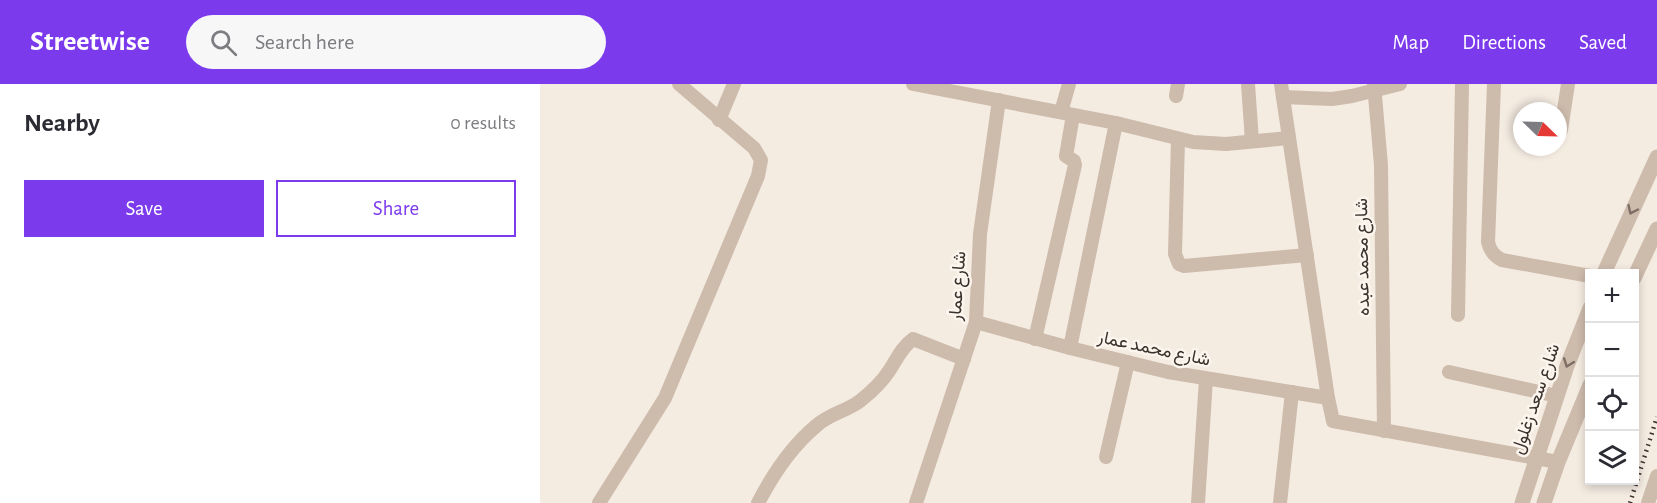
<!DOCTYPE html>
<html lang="en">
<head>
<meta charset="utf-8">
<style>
	body { margin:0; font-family:"Alegreya Sans",Vazirmatn,sans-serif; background:#f7f7f7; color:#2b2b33 }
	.controls { position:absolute; right:18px; bottom:18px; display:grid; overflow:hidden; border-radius:0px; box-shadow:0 3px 9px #0003 }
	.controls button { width:54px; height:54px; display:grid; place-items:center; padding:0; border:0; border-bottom:2px solid #e1e1e2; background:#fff; color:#2b2b33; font:30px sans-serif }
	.compass { position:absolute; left:973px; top:18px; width:54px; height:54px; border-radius:50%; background:#fff; box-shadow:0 3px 9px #0003; rotate:113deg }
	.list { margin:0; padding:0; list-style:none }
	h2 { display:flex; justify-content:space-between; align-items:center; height:78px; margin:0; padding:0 24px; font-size:26px }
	h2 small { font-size:20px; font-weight:400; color:#7c7c81 }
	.actions { display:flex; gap:12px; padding:18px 24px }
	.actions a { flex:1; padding:14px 0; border:2px solid #7c3aed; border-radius:0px; text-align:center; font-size:21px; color:#7c3aed }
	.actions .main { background:#7c3aed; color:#fff }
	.icon { flex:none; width:33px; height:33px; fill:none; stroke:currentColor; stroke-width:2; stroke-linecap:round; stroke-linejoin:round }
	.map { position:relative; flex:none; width:1117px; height:419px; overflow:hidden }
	header { display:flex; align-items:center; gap:36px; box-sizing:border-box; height:84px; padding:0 30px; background:#7c3aed; color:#fff }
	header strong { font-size:28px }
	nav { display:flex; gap:33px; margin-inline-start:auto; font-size:21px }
	.search { width:420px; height:54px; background:#f7f7f7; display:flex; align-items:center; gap:15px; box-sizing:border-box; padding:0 21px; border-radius:33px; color:#7c7c81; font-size:22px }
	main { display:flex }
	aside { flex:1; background:#fff }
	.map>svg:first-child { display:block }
</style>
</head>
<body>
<header>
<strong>Streetwise</strong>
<div class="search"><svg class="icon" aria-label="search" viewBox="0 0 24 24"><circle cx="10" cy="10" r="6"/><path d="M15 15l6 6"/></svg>Search here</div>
<nav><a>Map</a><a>Directions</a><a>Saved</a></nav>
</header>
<main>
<aside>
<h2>Nearby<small>0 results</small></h2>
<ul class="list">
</ul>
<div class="actions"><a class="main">Save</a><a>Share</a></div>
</aside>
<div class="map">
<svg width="1117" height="419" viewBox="0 0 1117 419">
	<rect width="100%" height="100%" fill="#f4ebe1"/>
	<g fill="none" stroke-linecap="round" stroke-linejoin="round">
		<g stroke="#cdbbac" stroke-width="14">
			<path d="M373 0 576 39 653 58 686 60 749 54"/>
			<path d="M708 0 712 57"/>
			<path d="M741 0 788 314 793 337 1018 378"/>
			<path d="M834 0 841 81 844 347"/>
			<path d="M954 0 948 158C950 167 954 172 962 176L1050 192"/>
			<path d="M636 12 638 0"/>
			<path d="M743 13 792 15 812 12 860 0"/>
			<path d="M521 28 529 0"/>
			<path d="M179 36 194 0"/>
			<path d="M1021 46 1028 0"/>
			<path d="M638 55 635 170 639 180 644 182 767 171"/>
			<path d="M918 231 922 0"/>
			<path d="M436 238 530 264 628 288 788 314"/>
			<path d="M495 255 535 81 534 77 526 72 533 31"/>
			<path d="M530 264 576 39"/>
			<path d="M909 288 1017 312"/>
			<path d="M566 373 588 278"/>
			<path d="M59 419 125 314 218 92 221 76 214 64 139 0"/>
			<path d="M218 419C232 392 252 362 276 342 289 330 307 327 320 317 330 309 342 298 349 287 357 275 361 264 373 255L424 275"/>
			<path d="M376 419 436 238 440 150 459 16"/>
			<path d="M658 419 666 295"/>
			<path d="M740 419 752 308"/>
			<path d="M1108 419 1117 392"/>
		</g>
		<g stroke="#cdbbac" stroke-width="15">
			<path d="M1064 189 1117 73"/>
			<path d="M1094 194 1117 145"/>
			<path d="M982 419 1027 282 1050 224"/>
			<path d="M1004 419 1018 378 1050 301"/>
		</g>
		<path stroke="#3b302b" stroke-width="4.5" stroke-dasharray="1.5 4.5" stroke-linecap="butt" d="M1090 419 1117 333"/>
	</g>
	<defs><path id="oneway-chevron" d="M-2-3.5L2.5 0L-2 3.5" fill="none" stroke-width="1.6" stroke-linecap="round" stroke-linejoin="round" transform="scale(1.5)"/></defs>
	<g stroke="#7d6f65">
		<use href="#oneway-chevron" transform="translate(1092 126) rotate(115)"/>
		<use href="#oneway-chevron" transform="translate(1028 279) rotate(110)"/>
	</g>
	<g text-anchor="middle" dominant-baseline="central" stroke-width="5" stroke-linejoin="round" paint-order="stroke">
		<g font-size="18" fill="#3b302b" stroke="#fbf5ee">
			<text transform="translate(823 173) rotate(-91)">شارع محمد عبده</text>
			<text transform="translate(418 202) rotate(-86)">شارع عمار</text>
			<text transform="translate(614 265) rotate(12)">شارع محمد عمار</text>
			<text transform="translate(996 315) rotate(-71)">شارع سعد زغلول</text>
		</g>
	</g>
</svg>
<div class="controls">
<button>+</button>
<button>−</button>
<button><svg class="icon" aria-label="locate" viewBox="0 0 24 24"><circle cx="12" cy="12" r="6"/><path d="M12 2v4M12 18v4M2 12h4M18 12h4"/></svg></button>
<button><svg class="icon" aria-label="layers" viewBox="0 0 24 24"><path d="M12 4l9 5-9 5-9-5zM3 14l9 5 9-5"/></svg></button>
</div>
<svg class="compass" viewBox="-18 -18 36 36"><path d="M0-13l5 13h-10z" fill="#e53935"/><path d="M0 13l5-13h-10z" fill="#7c7c81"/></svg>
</div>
</main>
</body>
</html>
